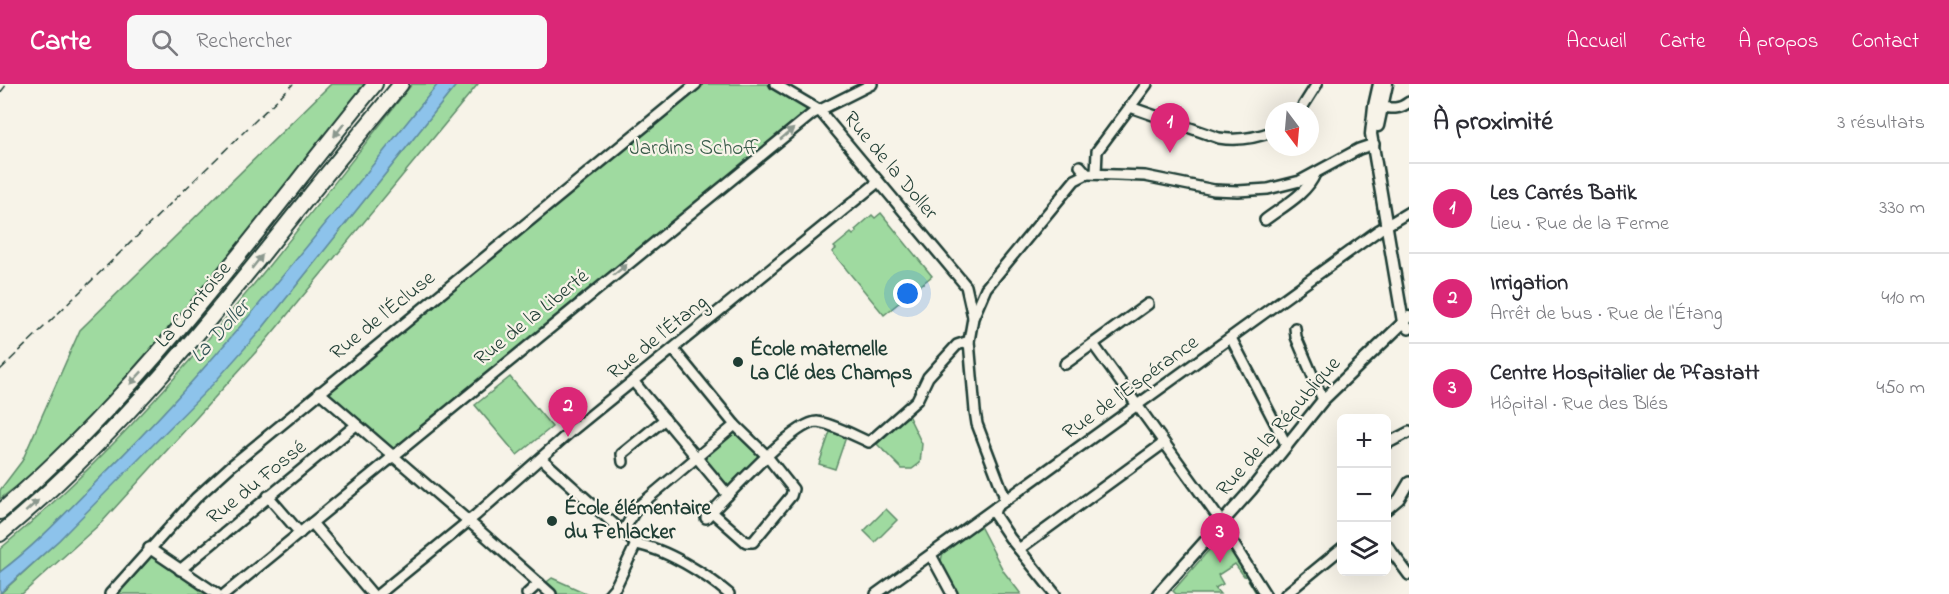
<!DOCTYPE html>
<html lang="fr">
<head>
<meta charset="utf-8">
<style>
	body { margin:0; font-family:"Indie Flower",sans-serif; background:#f7f7f7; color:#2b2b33 }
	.controls { position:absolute; right:18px; bottom:18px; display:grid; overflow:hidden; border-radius:9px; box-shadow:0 6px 24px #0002 }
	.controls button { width:54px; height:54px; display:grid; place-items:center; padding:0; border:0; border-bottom:2px solid #e1e1e2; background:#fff; color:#2b2b33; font:30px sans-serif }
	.compass { position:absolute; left:1265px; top:18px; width:54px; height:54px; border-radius:50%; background:#fff; box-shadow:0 6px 24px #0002; rotate:164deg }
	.you { position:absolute; left:908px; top:210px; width:21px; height:21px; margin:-15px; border:4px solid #fff; border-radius:50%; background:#1a73e8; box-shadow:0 0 0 9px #1a73e833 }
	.badge { display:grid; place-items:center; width:39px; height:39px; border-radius:50%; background:#db2777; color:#fff; font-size:20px; font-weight:700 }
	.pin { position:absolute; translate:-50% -50px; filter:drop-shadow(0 2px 3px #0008) }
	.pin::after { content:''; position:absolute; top:32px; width:21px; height:18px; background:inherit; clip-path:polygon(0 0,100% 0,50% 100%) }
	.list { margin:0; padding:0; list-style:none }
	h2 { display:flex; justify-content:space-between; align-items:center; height:78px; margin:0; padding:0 24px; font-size:26px }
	h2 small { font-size:20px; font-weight:400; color:#7c7c81 }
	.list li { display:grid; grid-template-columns:39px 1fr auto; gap:18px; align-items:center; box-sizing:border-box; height:90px; padding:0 24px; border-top:2px solid #e1e1e2 }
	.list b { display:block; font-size:22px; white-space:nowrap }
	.list p { margin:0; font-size:20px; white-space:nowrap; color:#7c7c81 }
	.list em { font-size:20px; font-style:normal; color:#7c7c81 }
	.icon { flex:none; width:33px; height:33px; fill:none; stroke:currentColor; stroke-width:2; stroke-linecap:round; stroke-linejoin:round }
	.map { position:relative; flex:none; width:1409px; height:510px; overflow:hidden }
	header { display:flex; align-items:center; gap:36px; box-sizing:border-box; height:84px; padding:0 30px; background:#db2777; color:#fff }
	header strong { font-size:28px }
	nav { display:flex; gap:33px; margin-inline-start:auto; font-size:21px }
	.search { width:420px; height:54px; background:#f7f7f7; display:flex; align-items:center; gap:15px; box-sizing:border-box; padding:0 21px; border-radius:9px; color:#7c7c81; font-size:22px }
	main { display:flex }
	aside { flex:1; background:#fff }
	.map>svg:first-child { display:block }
</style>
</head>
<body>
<header>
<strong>Carte</strong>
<div class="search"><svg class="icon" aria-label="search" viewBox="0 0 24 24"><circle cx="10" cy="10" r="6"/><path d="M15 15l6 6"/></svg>Rechercher</div>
<nav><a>Accueil</a><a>Carte</a><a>À propos</a><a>Contact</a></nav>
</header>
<main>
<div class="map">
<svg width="1409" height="510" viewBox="0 0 1409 510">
	<rect width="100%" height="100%" fill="#f7f3e8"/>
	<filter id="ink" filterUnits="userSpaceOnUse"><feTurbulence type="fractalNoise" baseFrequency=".0167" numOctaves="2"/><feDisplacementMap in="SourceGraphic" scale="12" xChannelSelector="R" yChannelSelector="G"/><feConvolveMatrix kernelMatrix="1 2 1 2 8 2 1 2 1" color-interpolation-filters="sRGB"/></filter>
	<g filter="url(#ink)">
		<g fill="#9fdaa0" stroke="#5f8c6a" stroke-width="1.5">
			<path d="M331 0H367C293 90 222 183 145 271 100 323 55 375 0 415V406L22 377 80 246Z"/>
			<path d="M412 0H438C331 133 227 268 106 388 72 422 39 459 0 488V465C160 332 284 162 412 0Z"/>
			<path d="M457 0H478L264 259 102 438 22 510H0L59 456 260 247Z"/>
			<path d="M701 0H767L813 27 395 367 330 312 331 305Z"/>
			<path d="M881 129 932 192 884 231 832 168 836 165 834 163 851 149 853 151 857 148 855 146 872 131 875 134Z"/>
			<path d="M510 293 552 343 517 371 475 321Z"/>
			<path d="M908 331 922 360 920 379 912 385H902L877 360Z"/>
			<path d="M735 347 761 372 727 405 703 378 704 373Z"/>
			<path d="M830 348 846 353 835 385 819 380Z"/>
			<path d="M886 425 897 436 875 458 864 447Z"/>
			<path d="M980 442 1004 488 1021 510H955L941 477 943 468Z"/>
			<path d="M1223 450 1260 506 1256 509 1246 492H1244L1235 480 1218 491 1223 500 1215 504 1220 510H1176L1173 507Z"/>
			<path d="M151 471 208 510H117Z"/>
			<path d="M552 494 588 510H555L544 500Z"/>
		</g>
		<path fill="#8dc3eb" stroke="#618da2" stroke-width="1.5" d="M438 0H457L260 247 213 300 59 456 0 509V488C39 459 72 422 106 388 227 268 331 132 438 0Z"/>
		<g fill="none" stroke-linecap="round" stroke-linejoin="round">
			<defs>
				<g id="minor">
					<path d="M775 0 819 26 966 202 973 233"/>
					<path d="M1375 22C1389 24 1398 27 1409 18"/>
					<path d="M1130 23 1219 54C1238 57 1256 54 1274 47"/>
					<path d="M1300 27 1317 0"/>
					<path d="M1080 82 1087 90 1145 92 1214 106 1238 107 1268 105 1300 97 1359 65 1374 60"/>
					<path d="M1096 90 1097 67 1147 0"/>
					<path d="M1265 136C1282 123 1307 110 1315 90"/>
					<path d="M1403 238 1409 245"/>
					<path d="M1295 244 1296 253 1323 316"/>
					<path d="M1231 254 1287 362"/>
					<path d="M1093 260 1220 436 1224 445 1265 510"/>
					<path d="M673 265 735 341 766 371 793 405 791 412 753 458H746L712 428"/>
					<path d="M1065 280 1148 220"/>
					<path d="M633 297 728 411"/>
					<path d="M319 308 480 447 551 510"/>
					<path d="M1386 360 1409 348"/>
					<path d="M542 375 636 460C666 465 706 490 729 510"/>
					<path d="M623 378 622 370 665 335"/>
					<path d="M268 412 300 449"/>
					<path d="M1003 418 1004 411 977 340 975 327 969 257 973 234 986 204 1075 96 1087 90"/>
					<path d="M996 423 994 430 1010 454 1055 510"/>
					<path d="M1386 426 1399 415 1409 398"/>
					<path d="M706 434C725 415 793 338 817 338 831 339 855 352 869 358L874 354 917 316 928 293 957 261 969 257"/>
					<path d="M312 439 372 510"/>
					<path d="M623 448 633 430 640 421 735 341"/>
					<path d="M1386 460 1409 491"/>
					<path d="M149 464 217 510"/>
					<path d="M1019 465 1164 359"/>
					<path d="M931 471 952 510"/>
					<path d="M180 486 356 341"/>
					<path d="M110 510 196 414 231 382 696 0"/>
					<path d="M225 510C421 350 616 190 812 30L872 0"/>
					<path d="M379 510 476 431 569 349 878 98"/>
					<path d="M527 510 539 499"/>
					<path d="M609 510 616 502 636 460"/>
					<path d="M876 510 1379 146 1409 128"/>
					<path d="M1286 510 1342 464"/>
				</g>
				<g id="major">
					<path d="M1379 0 1374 22 1371 50 1403 238"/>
					<path d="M1378 42 1387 0"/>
					<path d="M1158 510 1251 406 1323 316 1409 233"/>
				</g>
				<g id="highway">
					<path d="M0 428C146 304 255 147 375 0"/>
					<path d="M0 450C117 353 212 235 306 116 337 77 369 39 401 0"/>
				</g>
			</defs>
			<use href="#minor" stroke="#1f3d34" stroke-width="14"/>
			<use href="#major" stroke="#1f3d34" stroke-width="15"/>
			<use href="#highway" stroke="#1f3d34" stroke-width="18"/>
			<use href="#minor" stroke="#f7f3e8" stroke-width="9"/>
			<use href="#major" stroke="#f7f3e8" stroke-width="10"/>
			<use href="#highway" stroke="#f7f3e8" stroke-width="14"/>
			<g stroke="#1f3d34" stroke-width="1.5" stroke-dasharray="9 4.5" stroke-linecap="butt">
				<path d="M0 9 7 0"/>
				<path d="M0 286 293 0"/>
			</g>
		</g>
		<defs><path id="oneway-solid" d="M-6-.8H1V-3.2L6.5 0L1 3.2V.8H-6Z" transform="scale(1.5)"/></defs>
		<g fill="#8b988e">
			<use href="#oneway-solid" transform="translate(339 46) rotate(128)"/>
			<use href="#oneway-solid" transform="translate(787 50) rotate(-39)"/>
			<use href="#oneway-solid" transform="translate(257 178) rotate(-52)"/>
			<use href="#oneway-solid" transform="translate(620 186) rotate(-39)"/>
			<use href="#oneway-solid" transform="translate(136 294) rotate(133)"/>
			<use href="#oneway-solid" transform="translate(32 422) rotate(-42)"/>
		</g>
	</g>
	<g fill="#1f3d34" stroke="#f7f3e8" stroke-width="2">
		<circle cx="738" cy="278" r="6"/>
		<circle cx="552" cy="437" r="6"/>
	</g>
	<g text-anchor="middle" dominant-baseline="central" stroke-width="4.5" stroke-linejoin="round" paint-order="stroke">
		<g font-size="21" fill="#395c4a" stroke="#f7f3e8">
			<text x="694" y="65">Jardins Schoff</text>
		</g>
		<g font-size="21" fill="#1f3d34" stroke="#f7f3e8">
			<text transform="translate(890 82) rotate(50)">Rue de la Doller</text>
			<text transform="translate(194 221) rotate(-50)">La Comtoise</text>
			<text transform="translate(383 232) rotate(-39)">Rue de l'Écluse</text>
			<text transform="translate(532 234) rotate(-39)">Rue de la Liberté</text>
			<text transform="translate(658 254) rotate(-39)">Rue de l'Étang</text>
			<text transform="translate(1131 304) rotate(-36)">Rue de l'Espérance</text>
			<text transform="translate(1279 343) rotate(-49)">Rue de la République</text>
			<text transform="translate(257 399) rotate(-39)">Rue du Fossé</text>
		</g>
		<g font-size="21" font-weight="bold" fill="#1f3d34" stroke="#f7f3e8" text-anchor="start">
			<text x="750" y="266">École maternelle<tspan x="750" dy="24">La Clé des Champs</tspan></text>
			<text x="564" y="425">École élémentaire<tspan x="564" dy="24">du Fehlacker</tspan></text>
		</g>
		<g font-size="22" font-style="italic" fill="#355859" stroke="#f7f3e8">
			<text transform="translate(221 248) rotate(-48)">La Doller</text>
		</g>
	</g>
</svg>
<div class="controls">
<button>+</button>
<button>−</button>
<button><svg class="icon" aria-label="layers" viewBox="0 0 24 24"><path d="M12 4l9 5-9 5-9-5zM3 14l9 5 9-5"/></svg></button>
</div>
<svg class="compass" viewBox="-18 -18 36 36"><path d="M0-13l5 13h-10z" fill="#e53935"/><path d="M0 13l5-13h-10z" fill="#7c7c81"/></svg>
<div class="you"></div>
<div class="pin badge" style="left:1170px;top:69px">1</div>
<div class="pin badge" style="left:568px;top:353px">2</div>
<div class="pin badge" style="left:1220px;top:479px">3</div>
</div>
<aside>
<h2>À proximité<small>3 résultats</small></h2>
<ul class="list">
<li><span class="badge">1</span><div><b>Les Carrés Batik</b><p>Lieu · Rue de la Ferme</p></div><em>330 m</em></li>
<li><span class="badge">2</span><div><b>Irrigation</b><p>Arrêt de bus · Rue de l'Étang</p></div><em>410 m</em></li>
<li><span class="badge">3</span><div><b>Centre Hospitalier de Pfastatt</b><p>Hôpital · Rue des Blés</p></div><em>450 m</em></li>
</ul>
</aside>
</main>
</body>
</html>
